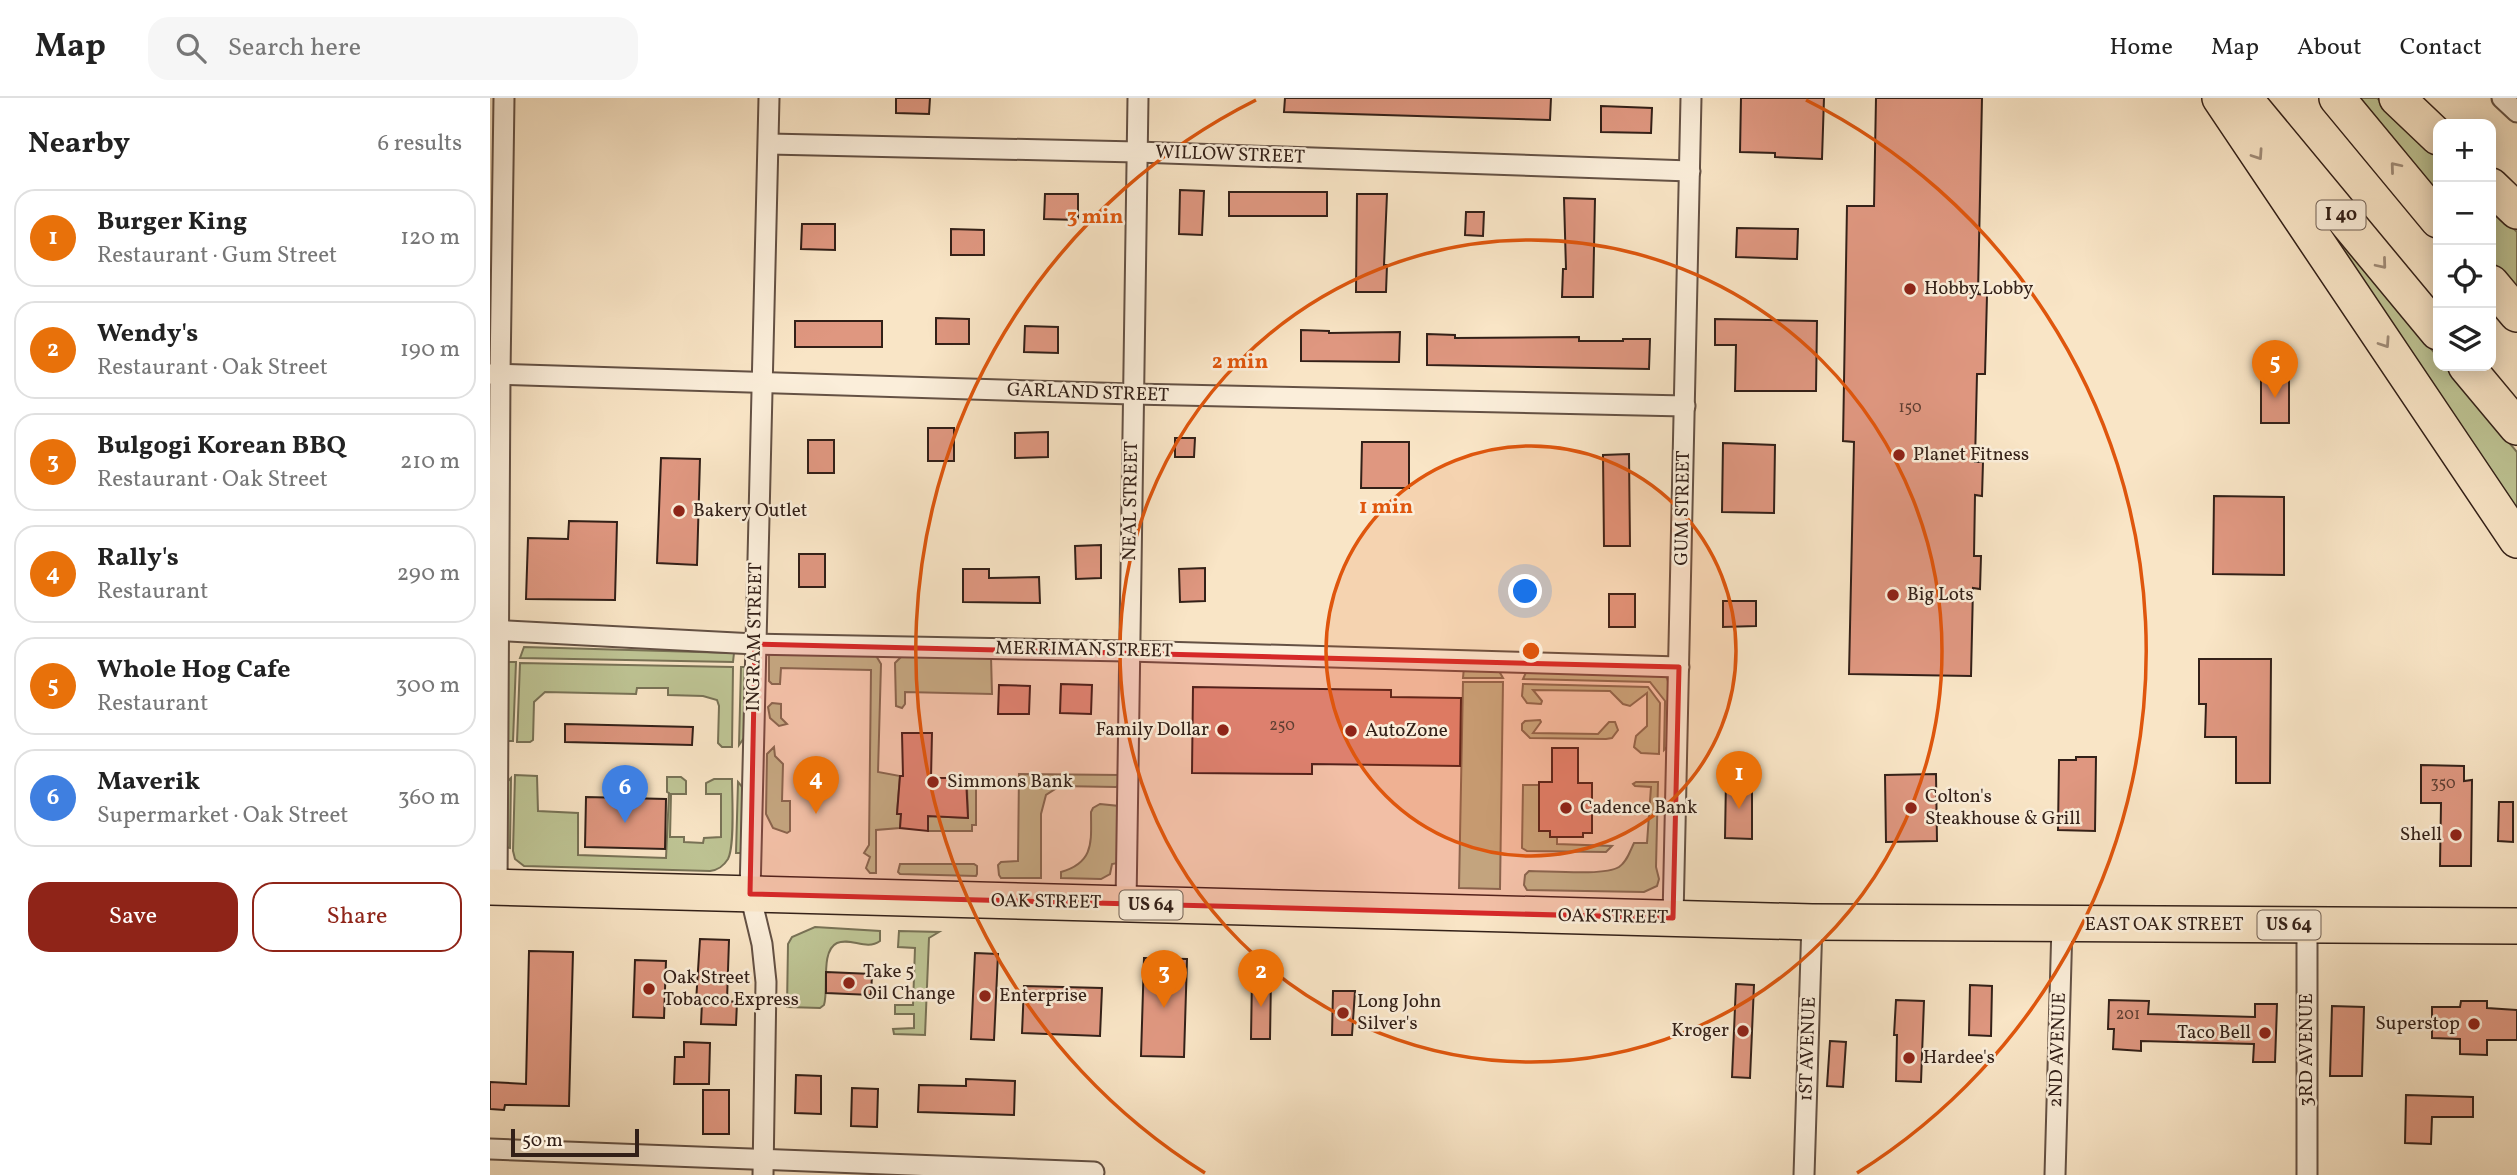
<!DOCTYPE html>
<html lang="en">
<head>
<meta charset="utf-8">
<style>
	body { margin:0; font-family:Vollkorn,serif; background:#f6f6f6; color:#222 }
	.controls { position:absolute; right:21px; top:21px; display:grid; overflow:hidden; border-radius:14px; box-shadow:0 4px 18px #0003 }
	.controls button { width:63px; height:63px; display:grid; place-items:center; padding:0; border:0; border-bottom:2px solid #e0e0e0; background:#fff; color:#222; font:35px sans-serif }
	.scale { position:absolute; left:21px; bottom:18px; width:128px; box-sizing:border-box; padding-left:7px; border:4px solid #332018; border-top:0; font-size:19px; line-height:24px; white-space:nowrap; color:#332018; -webkit-text-stroke:5px #fbeeda; paint-order:stroke }
	.you { position:absolute; left:1036px; top:494px; width:24px; height:24px; margin:-18px; border:5px solid #fff; border-radius:50%; background:#1a73e8; box-shadow:0 0 0 10px #1a73e833 }
	.badge { display:grid; place-items:center; width:46px; height:46px; border-radius:50%; background:#8f2418; color:#fff; font-size:23px; font-weight:700 }
	.pin { position:absolute; translate:-50% -58px; filter:drop-shadow(0 2px 4px #0008) }
	.pin::after { content:''; position:absolute; top:37px; width:24px; height:21px; background:inherit; clip-path:polygon(0 0,100% 0,50% 100%) }
	.list { margin:0; padding:0; list-style:none }
	h2 { display:flex; justify-content:space-between; align-items:center; height:91px; margin:0; padding:0 28px; font-size:30px }
	h2 small { font-size:23px; font-weight:400; color:#767676 }
	.list li { display:grid; grid-template-columns:46px 1fr auto; gap:21px; align-items:center; box-sizing:border-box; height:98px; margin:0 14px 14px; padding:0 14px; border:2px solid #e0e0e0; border-radius:21px }
	.list b { display:block; font-size:26px; white-space:nowrap }
	.list p { margin:0; font-size:23px; white-space:nowrap; color:#767676 }
	.list em { font-size:23px; font-style:normal; color:#767676 }
	.actions { display:flex; gap:14px; padding:21px 28px }
	.actions a { flex:1; padding:16px 0; border:2px solid #8f2418; border-radius:21px; text-align:center; font-size:24px; color:#8f2418 }
	.actions .main { background:#8f2418; color:#fff }
	.icon { flex:none; width:38px; height:38px; fill:none; stroke:currentColor; stroke-width:2; stroke-linecap:round; stroke-linejoin:round }
	.map { position:relative; flex:none; width:2027px; height:1077px; overflow:hidden }
	header { display:flex; align-items:center; gap:42px; box-sizing:border-box; height:98px; padding:0 35px; background:#fff; border-bottom:2px solid #e0e0e0 }
	header strong { font-size:33px }
	nav { display:flex; gap:38px; margin-inline-start:auto; font-size:24px }
	.search { width:490px; height:63px; background:#f6f6f6; display:flex; align-items:center; gap:18px; box-sizing:border-box; padding:0 24px; border-radius:21px; color:#767676; font-size:26px }
	main { display:flex }
	aside { flex:1; background:#fff }
	.map>svg:first-child { display:block }
</style>
</head>
<body>
<header>
<strong>Map</strong>
<div class="search"><svg class="icon" aria-label="search" viewBox="0 0 24 24"><circle cx="10" cy="10" r="6"/><path d="M15 15l6 6"/></svg>Search here</div>
<nav><a>Home</a><a>Map</a><a>About</a><a>Contact</a></nav>
</header>
<main>
<aside>
<h2>Nearby<small>6 results</small></h2>
<ul class="list">
<li><span class="badge" style="background:#e8710a">1</span><div><b>Burger King</b><p>Restaurant · Gum Street</p></div><em>120 m</em></li>
<li><span class="badge" style="background:#e8710a">2</span><div><b>Wendy's</b><p>Restaurant · Oak Street</p></div><em>190 m</em></li>
<li><span class="badge" style="background:#e8710a">3</span><div><b>Bulgogi Korean BBQ</b><p>Restaurant · Oak Street</p></div><em>210 m</em></li>
<li><span class="badge" style="background:#e8710a">4</span><div><b>Rally's</b><p>Restaurant</p></div><em>290 m</em></li>
<li><span class="badge" style="background:#e8710a">5</span><div><b>Whole Hog Cafe</b><p>Restaurant</p></div><em>300 m</em></li>
<li><span class="badge" style="background:#3f7fe0">6</span><div><b>Maverik</b><p>Supermarket · Oak Street</p></div><em>360 m</em></li>
</ul>
<div class="actions"><a class="main">Save</a><a>Share</a></div>
</aside>
<div class="map">
<svg width="2027" height="1077" viewBox="0 0 2027 1077">
	<rect width="100%" height="100%" fill="#f9e5c6"/>
	<filter id="stains"><feTurbulence type="fractalNoise" baseFrequency=".00286" numOctaves="4"/><feColorMatrix values="0 0 0 0 .2 0 0 0 0 .09 0 0 0 0 .02 0 0 0 .5 -.17"/></filter>
	<radialGradient id="worn" r=".72"><stop offset=".6" stop-color="#630" stop-opacity="0"/><stop offset="1" stop-color="#630" stop-opacity=".3"/></radialGradient>
	<g fill="#bec494" stroke="#787256" stroke-width="2">
		<path d="M1865 0H1887L1948 58V99Z"/>
		<path d="M1792 73 1948 259V268H1955L2027 354V424Z"/>
		<path d="M2001 108 2027 134V193L2001 162Z"/>
		<path d="M34 549 244 555 243 564 30 560Z"/>
		<path d="M283 555 385 556 391 566 388 674 410 678 407 715 411 716 410 730 386 732V775H380L376 770 380 759 374 755 379 747 381 572 291 570 290 586H282L279 583V556Z"/>
		<path d="M413 557 501 558 502 596 415 594V606L412 610 406 608 405 565Z"/>
		<path d="M18 564H26L23 643H17Z"/>
		<path d="M30 565 243 569 242 649H232L228 645 229 608 227 602 213 598 178 597V590H147L146 596 55 594 44 604 43 642 40 644H27Z"/>
		<path d="M251 569H255L254 640 249 647Z"/>
		<path d="M974 569 1009 573 1013 580H973Z"/>
		<path d="M1037 572 1172 576 1177 580 1180 591 1177 649 1174 652 1175 603 1160 584 1033 581Z"/>
		<path d="M973 584H1013L1010 791 969 790Z"/>
		<path d="M1033 586 1158 589 1170 605 1169 656 1151 655 1144 649 1146 638 1157 628V595L1140 608 1133 606 1120 593 1043 592 1052 603 1051 606 1037 605 1032 598Z"/>
		<path d="M282 605 291 606V620L297 626 289 628 280 620 278 609Z"/>
		<path d="M1050 622 1051 624 1043 635 1108 636 1119 624H1125L1128 632 1122 640 1116 641 1040 640 1032 632V626L1035 623Z"/>
		<path d="M284 649 285 658 293 666 292 703H300V733L297 735 283 730 276 716 277 656Z"/>
		<path d="M529 676 630 677 629 687 626 689 570 688 556 697 551 716V780H511L509 777 508 767 511 764 528 763Z"/>
		<path d="M25 677 47 678 48 713 88 715V757L176 760 179 695 177 694V679H191L196 683V696H181L180 739H194V744L213 745 214 740 231 739V696H216V685L224 681H242C242 698 245 748 238 761 233 769 228 772 220 773L34 768 25 761 23 753Z"/>
		<path d="M21 680 20 750 16 749 17 684Z"/>
		<path d="M248 684 254 691 251 755H246Z"/>
		<path d="M1146 684H1168L1166 769 1169 781 1167 788 1154 794 1037 792 1034 787 1035 777 1039 773C1059 773 1115 778 1129 769 1137 764 1140 753 1144 745H1157L1161 689 1145 688 1143 686Z"/>
		<path d="M486 687V727H482V733H438V718L478 720 477 688Z"/>
		<path d="M1033 687H1049L1060 733 1067 739V746L1122 748 1116 754 1037 753 1032 750Z"/>
		<path d="M610 706 629 708 628 765 622 766 620 776 611 781 571 780V774C605 764 601 743 601 714L603 710Z"/>
		<path d="M410 766H484L487 768V776L486 778 410 776 408 774Z"/>
		<path d="M325 829 390 833V843C376 853 361 839 347 845 330 853 339 891 334 907L330 910 297 909 298 846 302 839Z"/>
		<path d="M409 833 449 834 439 840 435 937 404 936 403 931 424 930V916H405V907H423L425 850 408 849Z"/>
	</g>
	<g fill="#df9780" stroke="#332018" stroke-width="2">
		<path d="M406 0H440L439 16 406 15Z"/>
		<path d="M795 0H1061L1060 22 794 14Z"/>
		<path d="M1251 0H1334L1332 61 1285 59V55L1250 54Z"/>
		<path d="M1386 0H1492L1488 196 1497 197 1495 276H1487L1485 364H1493L1492 398 1485 397 1484 458H1491L1490 491 1483 490 1481 578 1359 576 1364 344 1353 343 1357 108H1384Z"/>
		<path d="M1111 8 1162 10 1161 35 1111 34Z"/>
		<path d="M690 92 714 93 712 137 689 136Z"/>
		<rect x="739" y="94" width="98" height="24"/>
		<path d="M555 96H588V122L554 121Z"/>
		<path d="M867 96H897L894 167H897L896 194H866Z"/>
		<path d="M1074 100 1105 101 1103 199H1072L1073 171H1076Z"/>
		<path d="M976 114H994L993 138 975 137Z"/>
		<path d="M312 126H345V152L311 151Z"/>
		<path d="M1247 130 1308 131 1307 161 1246 159Z"/>
		<path d="M461 131 494 132V157H461Z"/>
		<path d="M446 220 479 221V246H446Z"/>
		<path d="M1225 221 1327 223 1326 293H1245L1246 247H1225Z"/>
		<rect x="305" y="223" width="87" height="26"/>
		<path d="M535 228 568 229V255L534 254Z"/>
		<path d="M811 232 839 233V235L910 234 909 264 811 263Z"/>
		<path d="M937 236 965 237V240L1089 239V243H1133V241H1160L1159 271 937 267Z"/>
		<rect x="1771" y="275" width="28" height="50"/>
		<rect x="438" y="330" width="26" height="33"/>
		<path d="M558 334V359L525 360V335Z"/>
		<path d="M685 340H705L704 359H685Z"/>
		<rect x="318" y="342" width="26" height="33"/>
		<path d="M872 344H919V390H871Z"/>
		<path d="M1233 345 1285 347 1284 415 1232 414Z"/>
		<path d="M1139 356 1140 448H1114L1113 357Z"/>
		<path d="M171 360 210 361 207 467 167 465Z"/>
		<path d="M1724 398 1794 399V477L1723 476Z"/>
		<path d="M79 423 127 424 125 502 36 501 38 440 78 441Z"/>
		<path d="M611 447V480L586 481 585 448Z"/>
		<rect x="309" y="456" width="26" height="33"/>
		<path d="M715 470V503L690 504 689 471Z"/>
		<path d="M473 471H499V480L549 479 550 505 473 504Z"/>
		<rect x="1119" y="496" width="26" height="33"/>
		<path d="M1233 503H1266V528L1233 529Z"/>
		<path d="M1709 561H1781L1780 685H1746V639H1715L1716 606H1709Z"/>
		<path d="M571 586 602 587 601 616 570 615Z"/>
		<path d="M509 587 540 588 539 616H508Z"/>
		<path d="M703 589 901 592V599L971 600 970 668 822 666V676L702 675Z"/>
		<path d="M75 626 203 629 202 647 75 644Z"/>
		<path d="M412 635H442L441 680H476L478 720 438 718V733L410 730 411 716H407L410 678H413Z"/>
		<path d="M1062 650H1088V685H1102V735H1093V739H1060V733H1049V684H1062Z"/>
		<path d="M1586 659H1606L1605 733 1568 732 1569 662H1586Z"/>
		<path d="M1931 667 1974 668V683L1982 682 1981 768H1950L1951 705H1931Z"/>
		<path d="M1446 676 1447 743 1396 744 1395 677Z"/>
		<path d="M1236 681H1262V741L1235 740Z"/>
		<path d="M96 699 176 701 175 751 95 749Z"/>
		<path d="M2009 704H2023V744L2008 743Z"/>
		<path d="M210 841 239 842 237 903 247 904 246 927 211 926 212 904H206Z"/>
		<path d="M39 853 83 854 79 1008 15 1007 14 1012 0 1011V984L36 986Z"/>
		<path d="M485 855 508 856 504 942 481 941Z"/>
		<path d="M654 860 697 861 694 959 651 958Z"/>
		<path d="M145 862 176 863 174 920 143 919Z"/>
		<path d="M336 874 382 876 381 897 336 895Z"/>
		<path d="M762 877 781 878 780 941H761Z"/>
		<path d="M1246 886 1264 887 1260 980 1242 979Z"/>
		<path d="M1480 887 1502 888 1501 938 1479 937Z"/>
		<path d="M534 888 612 890 610 938 532 935Z"/>
		<path d="M843 893H865L862 937H842Z"/>
		<path d="M1406 902 1434 903 1431 984 1406 983 1407 937H1404Z"/>
		<path d="M1619 902 1659 903 1658 916 1765 919V906H1787L1785 964H1763L1764 946 1651 943V953L1623 951 1624 931H1618Z"/>
		<path d="M1971 903H1997V910L2027 912V942H1997V957L1970 956V941L1942 940V909H1970Z"/>
		<path d="M1842 908 1874 909 1872 978H1840Z"/>
		<path d="M1340 943 1356 944 1353 989 1337 988Z"/>
		<path d="M194 944 220 945 219 986H184L185 959H194Z"/>
		<path d="M306 977 331 978V1016L305 1015Z"/>
		<path d="M476 981 525 983 524 1017 428 1014 429 987 476 988Z"/>
		<path d="M362 990 388 991 387 1029 361 1028Z"/>
		<rect x="213" y="992" width="26" height="44"/>
		<path d="M1916 997 1983 999V1019H1942L1941 1046 1915 1045Z"/>
	</g>
	<g fill="none" stroke-linecap="round" stroke-linejoin="round">
		<defs>
			<g id="street">
				<path d="M2012 0 2027 14"/>
				<path d="M279 46 647 54 1200 73"/>
				<path d="M0 276 642 296 1195 308"/>
				<path d="M0 532 265 546 638 553 1189 569"/>
				<path d="M7 790 10 276 14 0"/>
				<path d="M636 806 648 0"/>
				<path d="M1183 820 1201 0"/>
				<path d="M0 1051 604 1074 603 1077"/>
				<path d="M273 1077 276 884 272 846 260 796 279 0"/>
				<path d="M1314 1077 1322 824"/>
				<path d="M1565 1077 1572 827"/>
				<path d="M1817 1077V827"/>
			</g>
			<g id="highway">
				<path d="M1730 0 2027 442"/>
				<path d="M1754 0 1948 234"/>
				<path d="M1847 0 1948 122"/>
				<path d="M1907 0 1948 39"/>
				<path d="M2001 88 2027 113"/>
				<path d="M2001 185 2027 216"/>
				<path d="M1976 268 2027 329"/>
				<path d="M0 789 1322 824 2027 828"/>
			</g>
		</defs>
		<use href="#street" stroke="#645144" stroke-width="23"/>
		<use href="#highway" stroke="#332018" stroke-width="38"/>
		<use href="#street" stroke="#fbeeda" stroke-width="19"/>
		<use href="#highway" stroke="#f9e5c6" stroke-width="35"/>
	</g>
	<defs><path id="oneway-chevron" d="M-2-3.5L2.5 0L-2 3.5" fill="none" stroke-width="1.6" stroke-linecap="round" stroke-linejoin="round" transform="scale(1.75)"/></defs>
	<g stroke="#a08c78">
		<use href="#oneway-chevron" transform="translate(1768 57) rotate(56)"/>
		<use href="#oneway-chevron" transform="translate(1905 69) rotate(-130)"/>
		<use href="#oneway-chevron" transform="translate(1892 166) rotate(50)"/>
		<use href="#oneway-chevron" transform="translate(1895 245) rotate(56)"/>
	</g>
	<path fill="#d62828" fill-opacity="0.2" stroke="#d62828" stroke-width="5" stroke-linejoin="round" d="M265 546 1189 569 1183 820 260 796Z"/>
	<circle cx="1041" cy="553" r="205" fill="#df560d" fill-opacity=".12"/>
	<g fill="none" stroke="#df560d" stroke-width="3.5">
		<circle cx="1041" cy="553" r="205"/>
		<circle cx="1041" cy="553" r="411"/>
		<path d="M715 1075A616 616 0 0 1 766 2M1316 2A616 616 0 0 1 1367 1075"/>
	</g>
	<g fill="#8f2418" stroke="#fbeeda" stroke-width="2.5">
		<circle cx="1420" cy="191" r="7"/>
		<circle cx="1409" cy="357" r="7"/>
		<circle cx="189" cy="413" r="7"/>
		<circle cx="1403" cy="497" r="7"/>
		<circle cx="733" cy="632" r="7"/>
		<circle cx="861" cy="633" r="7"/>
		<circle cx="443" cy="684" r="7"/>
		<circle cx="1076" cy="710" r="7"/>
		<circle cx="1421" cy="710" r="7"/>
		<circle cx="1966" cy="737" r="7"/>
		<circle cx="359" cy="885" r="7"/>
		<circle cx="159" cy="891" r="7"/>
		<circle cx="495" cy="898" r="7"/>
		<circle cx="853" cy="915" r="7"/>
		<circle cx="1984" cy="926" r="7"/>
		<circle cx="1253" cy="933" r="7"/>
		<circle cx="1775" cy="935" r="7"/>
		<circle cx="1419" cy="960" r="7"/>
	</g>
	<g text-anchor="middle" dominant-baseline="central" stroke-width="5" stroke-linejoin="round" paint-order="stroke">
		<g font-size="16" fill="#5e3e32">
			<text x="1420" y="310">150</text>
			<text x="792" y="628">250</text>
			<text x="1953" y="686">350</text>
			<text x="1638" y="917">201</text>
		</g>
		<g fill="#fbeeda" stroke="#6f5e52" stroke-width="2">
			<rect x="1826.5" y="102.5" width="49" height="29" rx="5"/>
			<rect x="629.5" y="792.5" width="63" height="29" rx="5"/>
			<rect x="1767.5" y="812.5" width="63" height="29" rx="5"/>
		</g>
		<g font-size="18" font-weight="bold" fill="#332018">
			<text x="1851" y="117">I 40</text>
			<text x="661" y="807">US 64</text>
			<text x="1799" y="827">US 64</text>
		</g>
		<g font-size="19" fill="#332018" stroke="#fbeeda">
			<text transform="translate(740 57) rotate(2)">WILLOW STREET</text>
			<text transform="translate(598 295) rotate(2)">GARLAND STREET</text>
			<text transform="translate(641 403) rotate(-89)">NEAL STREET</text>
			<text transform="translate(1193 410) rotate(-89)">GUM STREET</text>
			<text transform="translate(265 539) rotate(-89)">INGRAM STREET</text>
			<text transform="translate(594 552) rotate(1)">MERRIMAN STREET</text>
			<text transform="translate(556 804) rotate(1)">OAK STREET</text>
			<text transform="translate(1123 819) rotate(1)">OAK STREET</text>
			<text x="1674" y="827">EAST OAK STREET</text>
			<text transform="translate(1318 951) rotate(-88)">1ST AVENUE</text>
			<text transform="translate(1568 952) rotate(-88)">2ND AVENUE</text>
			<text transform="translate(1817 952) rotate(-90)">3RD AVENUE</text>
		</g>
		<g font-size="19" fill="#332018" stroke="#fbeeda" text-anchor="start">
			<text x="1434" y="191">Hobby Lobby</text>
			<text x="1423" y="357">Planet Fitness</text>
			<text x="203" y="413">Bakery Outlet</text>
			<text x="1417" y="497">Big Lots</text>
			<text x="719" y="632" text-anchor="end">Family Dollar</text>
			<text x="875" y="633">AutoZone</text>
			<text x="457" y="684">Simmons Bank</text>
			<text x="1435" y="699">Colton's<tspan x="1435" dy="22">Steakhouse &amp; Grill</tspan></text>
			<text x="1090" y="710">Cadence Bank</text>
			<text x="1952" y="737" text-anchor="end">Shell</text>
			<text x="373" y="874">Take 5<tspan x="373" dy="22">Oil Change</tspan></text>
			<text x="173" y="880">Oak Street<tspan x="173" dy="22">Tobacco Express</tspan></text>
			<text x="509" y="898">Enterprise</text>
			<text x="867" y="904">Long John<tspan x="867" dy="22">Silver's</tspan></text>
			<text x="1970" y="926" text-anchor="end">Superstop</text>
			<text x="1239" y="933" text-anchor="end">Kroger</text>
			<text x="1761" y="935" text-anchor="end">Taco Bell</text>
			<text x="1433" y="960">Hardee's</text>
		</g>
	</g>
	<circle cx="1041" cy="553" r="10" fill="#df560d" stroke="#fbeeda" stroke-width="3.5"/>
	<g font-size="21" text-anchor="middle" font-weight="bold" fill="#df560d" stroke="#fbeeda" stroke-width="5" stroke-linejoin="round" paint-order="stroke">
		<text x="605" y="125">3 min</text>
		<text x="750" y="270">2 min</text>
		<text x="896" y="415">1 min</text>
	</g>
	<rect width="100%" height="100%" filter="url(#stains)"/>
	<rect width="100%" height="100%" fill="url(#worn)"/>
</svg>
<div class="controls">
<button>+</button>
<button>−</button>
<button><svg class="icon" aria-label="locate" viewBox="0 0 24 24"><circle cx="12" cy="12" r="6"/><path d="M12 2v4M12 18v4M2 12h4M18 12h4"/></svg></button>
<button><svg class="icon" aria-label="layers" viewBox="0 0 24 24"><path d="M12 4l9 5-9 5-9-5zM3 14l9 5 9-5"/></svg></button>
</div>
<div class="scale">50 m</div>
<div class="you"></div>
<div class="pin badge" style="left:1249px;top:711px;background:#e8710a">1</div>
<div class="pin badge" style="left:771px;top:909px;background:#e8710a">2</div>
<div class="pin badge" style="left:674px;top:910px;background:#e8710a">3</div>
<div class="pin badge" style="left:326px;top:716px;background:#e8710a">4</div>
<div class="pin badge" style="left:1785px;top:300px;background:#e8710a">5</div>
<div class="pin badge" style="left:135px;top:725px;background:#3f7fe0">6</div>
</div>
</main>
</body>
</html>
